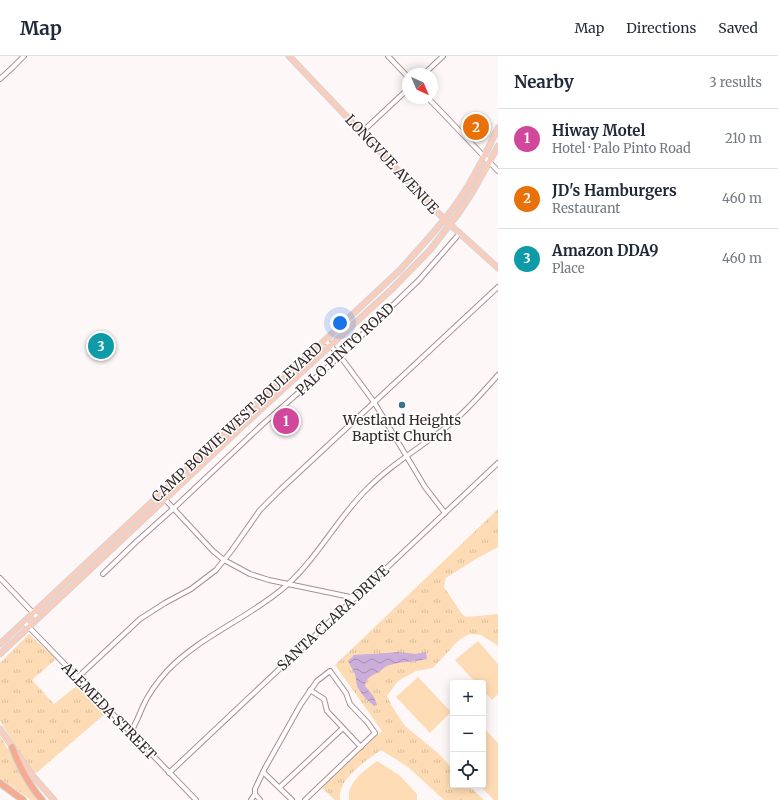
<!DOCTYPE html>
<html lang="en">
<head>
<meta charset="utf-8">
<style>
	body { margin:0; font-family:Merriweather,serif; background:#f2f2f3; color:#1f2937 }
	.controls { position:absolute; right:12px; bottom:12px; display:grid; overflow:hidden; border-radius:4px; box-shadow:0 2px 10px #0003 }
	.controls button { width:36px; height:36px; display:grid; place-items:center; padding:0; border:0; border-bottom:1px solid #e0e1e3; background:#fff; color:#1f2937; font:20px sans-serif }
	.compass { position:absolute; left:402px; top:12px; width:36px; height:36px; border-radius:50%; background:#fff; box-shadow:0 2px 10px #0003; rotate:136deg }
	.you { position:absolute; left:340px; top:267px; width:14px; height:14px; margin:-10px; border:3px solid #fff; border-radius:50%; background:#1a73e8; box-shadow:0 0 0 6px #1a73e833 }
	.badge { display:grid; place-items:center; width:26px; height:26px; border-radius:50%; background:#111827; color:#fff; font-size:13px; font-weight:700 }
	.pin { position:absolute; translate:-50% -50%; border:2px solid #fff; box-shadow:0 1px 4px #0006 }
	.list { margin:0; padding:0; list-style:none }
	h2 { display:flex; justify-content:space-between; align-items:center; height:52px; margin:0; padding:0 16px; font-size:17px }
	h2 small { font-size:13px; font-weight:400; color:#747a83 }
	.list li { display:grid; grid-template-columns:26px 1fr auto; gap:12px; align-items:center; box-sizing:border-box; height:60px; padding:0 16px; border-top:1px solid #e0e1e3 }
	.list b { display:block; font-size:15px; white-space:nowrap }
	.list p { margin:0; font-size:13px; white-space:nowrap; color:#747a83 }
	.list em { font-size:13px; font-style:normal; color:#747a83 }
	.icon { flex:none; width:22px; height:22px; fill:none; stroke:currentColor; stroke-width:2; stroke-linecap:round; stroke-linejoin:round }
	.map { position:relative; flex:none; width:498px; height:744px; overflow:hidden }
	header { display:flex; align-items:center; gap:24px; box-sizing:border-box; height:56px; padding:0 20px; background:#fff; border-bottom:1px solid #e0e1e3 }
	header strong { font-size:19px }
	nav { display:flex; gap:22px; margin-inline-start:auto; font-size:14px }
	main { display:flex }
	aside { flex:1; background:#fff }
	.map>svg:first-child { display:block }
</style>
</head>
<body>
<header>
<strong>Map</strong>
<nav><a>Map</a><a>Directions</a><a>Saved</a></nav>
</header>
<main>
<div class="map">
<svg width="498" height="744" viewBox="0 0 498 744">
	<defs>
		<pattern id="grass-tufts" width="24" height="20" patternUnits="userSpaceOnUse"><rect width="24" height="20" fill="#fddcb5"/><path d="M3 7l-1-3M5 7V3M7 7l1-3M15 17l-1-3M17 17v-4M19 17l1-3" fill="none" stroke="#d9bd9c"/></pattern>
		<pattern id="water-waves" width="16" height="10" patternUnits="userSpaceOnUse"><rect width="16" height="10" fill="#cbaeda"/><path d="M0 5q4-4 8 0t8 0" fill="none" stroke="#a68eb1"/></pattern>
	</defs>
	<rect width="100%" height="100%" fill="#fef7f8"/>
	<g fill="url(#grass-tufts)">
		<path d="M498 453V491L476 503 446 522 444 531 462 558 466 561 498 558V591L497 589 481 579 470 578 459 584 433 612 416 615 398 625 387 640 393 652 405 670 438 697 453 713V729H468L484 744H444L408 711 381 694C366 705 337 723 340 744H335L322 732 382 675 335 609Z"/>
		<path d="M29 578 56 603 32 624 54 648 79 628 105 658 35 718 27 708 0 665V607Z"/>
		<path d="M0 680 40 744H31L0 722Z"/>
	</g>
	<g fill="#fddcb5">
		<path d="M478 585 498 608V638L492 644 483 634V627H476L455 604Z"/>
		<path d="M418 621 451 656 430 677 396 641Z"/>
		<path d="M483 671 498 687V744H494L479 729H483Z"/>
		<path d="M377 705 399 719 417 738V744H349C347 726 364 715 377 705Z"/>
	</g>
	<path fill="url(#water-waves)" d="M400 596 415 598 426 596 427 603C415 606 402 605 390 609 384 610 382 615 377 617 371 620 366 622 365 630L374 641 377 649 374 650 365 642 360 635 357 630 355 618 348 605 354 599Z"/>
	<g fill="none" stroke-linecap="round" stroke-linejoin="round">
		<defs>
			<g id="minor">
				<path d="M388 0 408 21"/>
				<path d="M424 18 443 0"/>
				<path d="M0 23 13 11 24 0"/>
				<path d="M428 42 498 115"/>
				<path d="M362 76 408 33"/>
				<path d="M325 284 340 300 374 346 425 431 445 457"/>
				<path d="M160 438 213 495 224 504 239 512 250 518 269 524 355 542"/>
				<path d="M103 518 136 486 174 452 263 368 340 300 419 224 460 177"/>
				<path d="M0 522 38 562"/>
				<path d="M24 566 196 744"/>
				<path d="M77 622 140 563 165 547 191 533 216 514 232 494 260 454 280 434 498 231"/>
				<path d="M310 634 324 643 327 655 361 691"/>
				<path d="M130 677C136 668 139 659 143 650 149 637 158 625 167 615 201 579 250 562 287 529 318 501 337 463 366 434 392 407 425 389 454 365 470 351 484 335 498 319"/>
				<path d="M263 716 292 744"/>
				<path d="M169 717 498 407"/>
				<path d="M280 731 343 672"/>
				<path d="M255 738 260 744"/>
				<path d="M251 744 255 738V733L265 712 301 648 317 625 330 615 346 637 350 648 368 667 375 677 305 744"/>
			</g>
			<g id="major">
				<path d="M289 0 444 163 498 212"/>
				<path d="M0 588 400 214C416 196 433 178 448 159 469 133 484 101 498 72"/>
				<path d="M0 598 246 367 392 233 430 194 458 158 473 135 498 90"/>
				<path d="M0 673 32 719 54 744"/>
			</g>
			<g id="highway">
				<path d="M12 691C19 710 29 729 42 744"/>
				<path d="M0 727 23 744"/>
			</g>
		</defs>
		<use href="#minor" stroke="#ab8e91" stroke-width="6"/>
		<use href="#major" stroke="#d6d4d4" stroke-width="7"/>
		<use href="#highway" stroke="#d6d4d4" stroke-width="8"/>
		<use href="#minor" stroke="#fff" stroke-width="4"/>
		<use href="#major" stroke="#f8cdbd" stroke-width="5"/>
		<use href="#highway" stroke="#f3ac91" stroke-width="6"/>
	</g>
	<circle fill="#39758c" stroke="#fff" stroke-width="1.5" cx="402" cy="349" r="4"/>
	<g text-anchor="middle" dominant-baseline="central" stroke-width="3" stroke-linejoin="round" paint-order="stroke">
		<g font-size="14" fill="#342829" stroke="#fff">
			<text transform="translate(392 108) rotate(47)">LONGVUE AVENUE</text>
			<text transform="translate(345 293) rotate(-43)">PALO PINTO ROAD</text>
			<text transform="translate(237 366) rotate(-43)">CAMP BOWIE WEST BOULEVARD</text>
			<text transform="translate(333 562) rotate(-43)">SANTA CLARA DRIVE</text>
			<text transform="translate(109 655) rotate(46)">ALEMEDA STREET</text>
		</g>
		<g font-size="14" fill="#342829" stroke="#fff">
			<text x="402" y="364">Westland Heights<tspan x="402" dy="16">Baptist Church</tspan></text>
		</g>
	</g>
</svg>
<div class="controls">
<button>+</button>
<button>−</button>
<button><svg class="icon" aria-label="locate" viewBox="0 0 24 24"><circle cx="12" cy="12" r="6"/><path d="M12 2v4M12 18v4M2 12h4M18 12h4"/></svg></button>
</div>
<svg class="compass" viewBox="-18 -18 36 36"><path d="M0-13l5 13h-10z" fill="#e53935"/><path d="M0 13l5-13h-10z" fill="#747a83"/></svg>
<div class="you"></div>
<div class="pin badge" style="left:286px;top:365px;background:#d1479c">1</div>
<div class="pin badge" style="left:476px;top:71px;background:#e8710a">2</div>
<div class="pin badge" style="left:101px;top:290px;background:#0f9aa8">3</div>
</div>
<aside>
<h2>Nearby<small>3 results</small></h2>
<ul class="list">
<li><span class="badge" style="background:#d1479c">1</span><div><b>Hiway Motel</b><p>Hotel · Palo Pinto Road</p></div><em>210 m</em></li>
<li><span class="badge" style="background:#e8710a">2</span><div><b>JD's Hamburgers</b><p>Restaurant</p></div><em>460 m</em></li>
<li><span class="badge" style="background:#0f9aa8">3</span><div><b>Amazon DDA9</b><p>Place</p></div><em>460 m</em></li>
</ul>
</aside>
</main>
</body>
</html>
